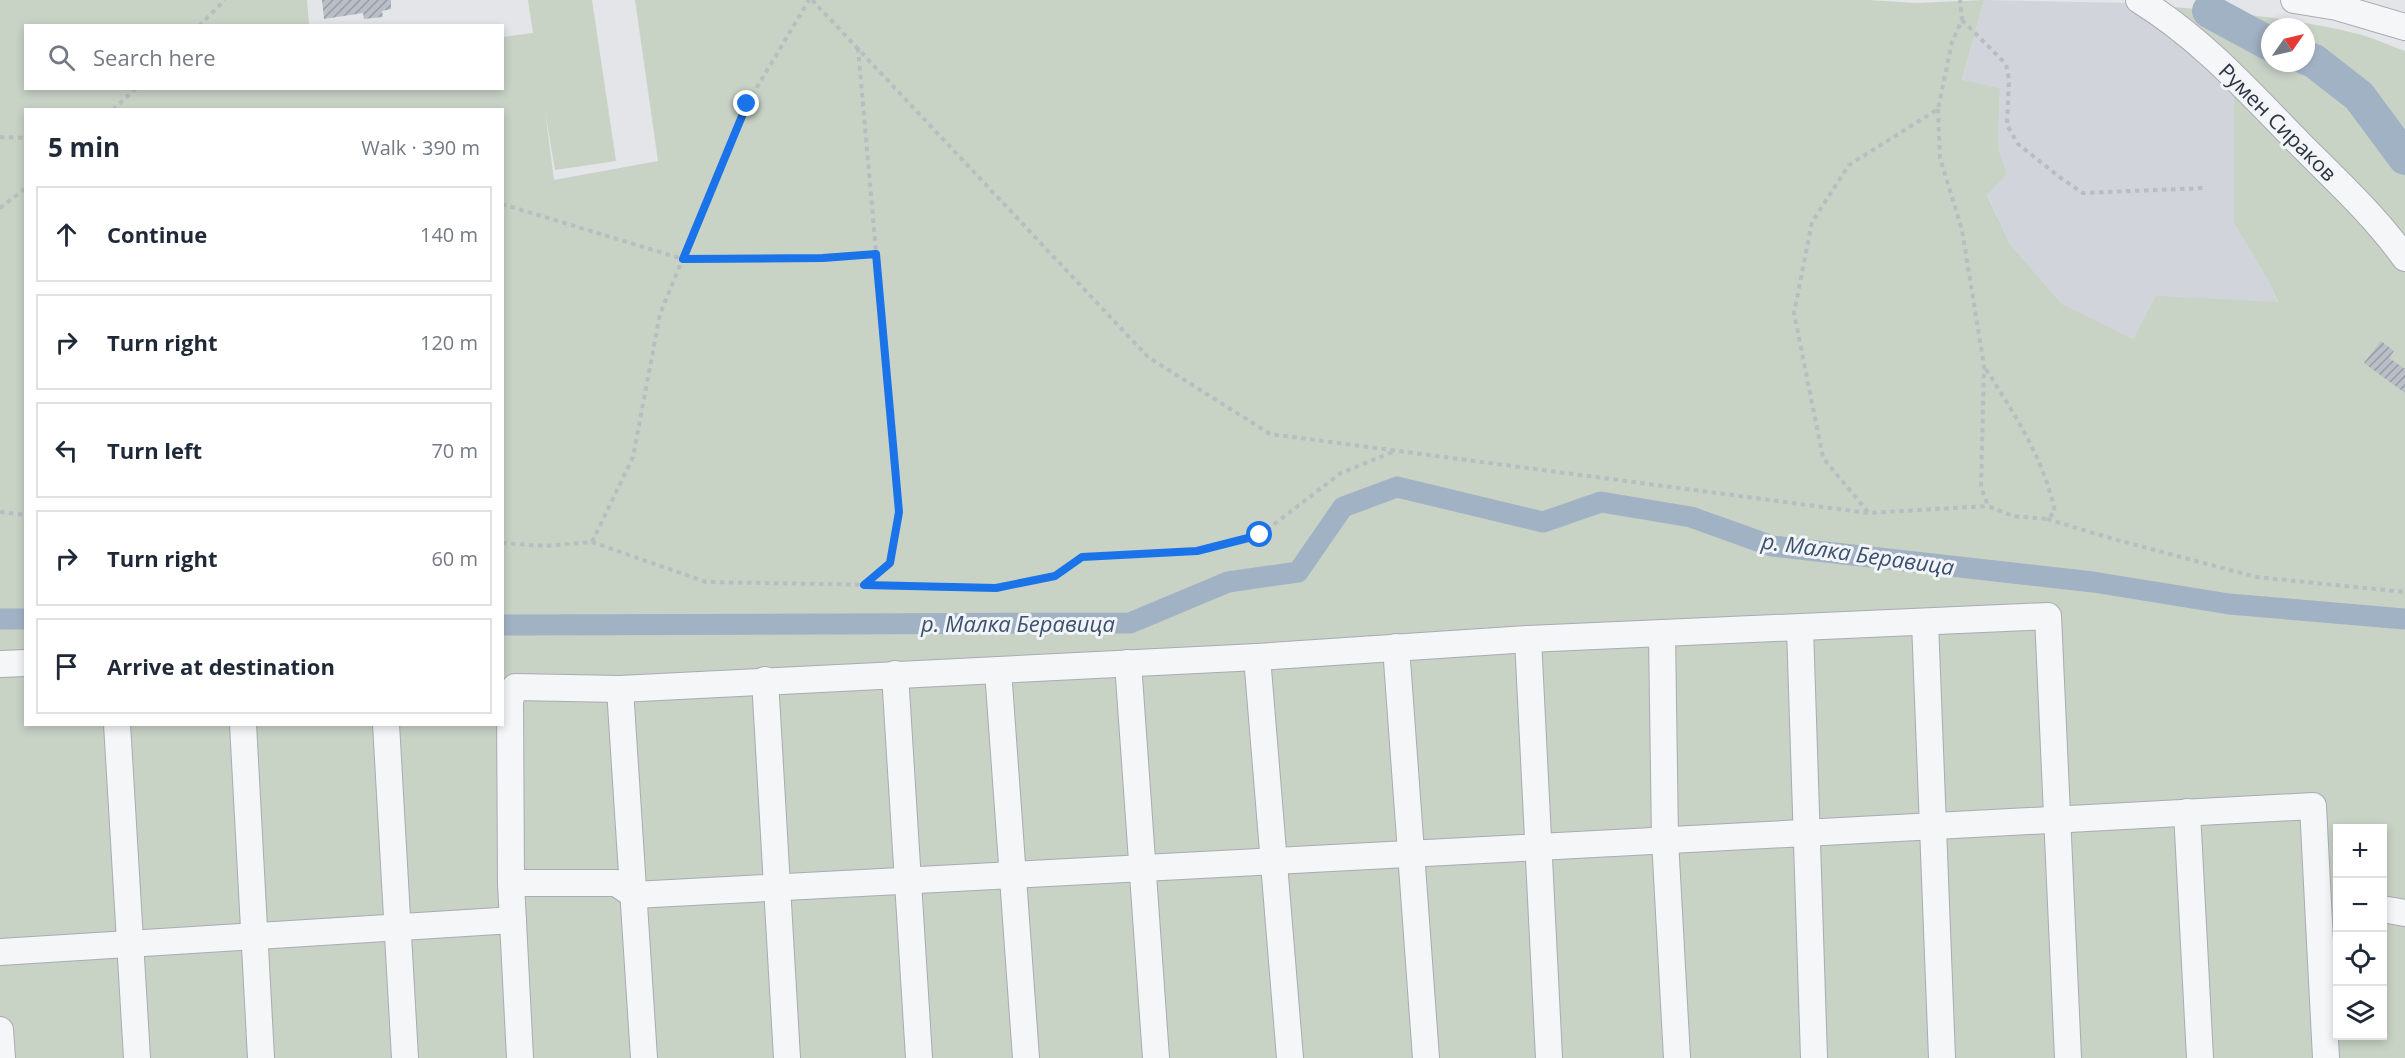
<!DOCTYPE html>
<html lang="en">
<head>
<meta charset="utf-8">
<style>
	body { margin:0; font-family:"Open Sans",sans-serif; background:#f6f6f7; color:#1f2937 }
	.controls { position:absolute; right:18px; bottom:18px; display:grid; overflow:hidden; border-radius:0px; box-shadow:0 3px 9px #0003 }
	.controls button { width:54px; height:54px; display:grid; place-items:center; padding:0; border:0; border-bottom:2px solid #e0e1e3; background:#fff; color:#1f2937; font:30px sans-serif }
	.compass { position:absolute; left:2261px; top:18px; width:54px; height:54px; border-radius:50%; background:#fff; box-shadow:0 3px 9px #0003; rotate:56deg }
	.stop { position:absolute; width:18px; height:18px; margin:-14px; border:4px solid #1a73e8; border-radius:50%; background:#fff }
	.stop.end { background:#1a73e8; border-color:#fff; box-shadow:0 2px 6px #0008 }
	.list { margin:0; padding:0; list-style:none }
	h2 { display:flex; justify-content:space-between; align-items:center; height:78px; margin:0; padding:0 24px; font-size:26px }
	h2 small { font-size:20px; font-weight:400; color:#747a83 }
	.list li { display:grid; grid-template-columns:39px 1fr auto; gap:18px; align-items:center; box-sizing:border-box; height:96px; margin:0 12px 12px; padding:0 12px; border:2px solid #e0e1e3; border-radius:0px }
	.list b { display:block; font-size:22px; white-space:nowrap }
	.list em { font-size:20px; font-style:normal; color:#747a83 }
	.icon { flex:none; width:33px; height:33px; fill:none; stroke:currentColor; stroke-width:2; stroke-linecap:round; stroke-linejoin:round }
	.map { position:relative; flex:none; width:2405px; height:1058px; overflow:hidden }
	.search { position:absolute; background:#fff; box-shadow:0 3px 9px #0003; left:24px; top:24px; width:480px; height:66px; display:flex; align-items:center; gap:15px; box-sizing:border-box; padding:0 21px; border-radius:0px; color:#747a83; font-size:22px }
	.panel { position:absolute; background:#fff; box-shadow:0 3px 9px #0003; left:24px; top:108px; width:480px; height:618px; border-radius:0px }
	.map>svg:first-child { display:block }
</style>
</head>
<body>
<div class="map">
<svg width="2405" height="1058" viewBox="0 0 2405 1058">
	<defs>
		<pattern id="building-hatch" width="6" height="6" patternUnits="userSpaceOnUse" patternTransform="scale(1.5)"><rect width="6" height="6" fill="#babec6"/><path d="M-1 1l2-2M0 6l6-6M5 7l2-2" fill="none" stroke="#979ba2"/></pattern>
	</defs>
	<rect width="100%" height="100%" fill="#e3e5e9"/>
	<path fill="#d1d4db" d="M1984 0 2129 3 2234 88V223L2269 282 2278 303 2156 297 2133 339 2062 304 2010 244 1987 194 2007 174 1998 147 2000 88 1962 81Z"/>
	<path fill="#c8d2c5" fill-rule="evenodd" d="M0 0H307L309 25 26 26V88H502L503 37 533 33 528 0H592L616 161 555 170 545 111 554 180 658 161 635 0H1868L1916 3 1984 0 1962 80 2000 88 1998 147 2007 174 1987 195 2010 244 2062 304 2133 339 2156 296 2278 302 2269 282 2234 223V88L2129 3C2204 10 2289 16 2362 35 2376 39 2391 46 2405 51V1058H0ZM2270 27H2306V63H2270ZM26 110H502V724H26ZM2338 828H2382V1036H2338Z"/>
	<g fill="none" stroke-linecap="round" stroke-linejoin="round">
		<g stroke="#a2b2c5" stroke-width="21">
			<path d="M0 619H26"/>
			<path d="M502 625 1130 623 1228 582 1298 572 1343 507 1397 487 1543 522 1601 502 1691 517 1772 546 2093 582 2229 604 2405 619"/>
		</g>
		<g stroke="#a2b2c5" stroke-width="34">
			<path d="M2209 11 2270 44"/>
			<path d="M2306 58 2314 61 2359 96 2405 158"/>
		</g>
	</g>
	<g fill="url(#building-hatch)">
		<path d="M322 0H391V9L382 11 383 17 364 19 363 13 324 19Z"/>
		<path d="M2381 341 2394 351 2389 358 2405 369V393L2364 363Z"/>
	</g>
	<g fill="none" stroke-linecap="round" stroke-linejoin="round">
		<defs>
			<g id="minor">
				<path d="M2139 0C2201 38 2249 92 2299 143 2336 180 2375 216 2405 258"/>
				<path d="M2294 0 2337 7 2405 27"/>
				<path d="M1925 622 1942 1058"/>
				<path d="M1800 628 1814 1058"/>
				<path d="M1662 633 1665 840 1677 1058"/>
				<path d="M1528 639 1549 1058"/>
				<path d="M1396 647 1426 1058"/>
				<path d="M1257 657 1290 1058"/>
				<path d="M1128 663 1156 1058"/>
				<path d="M0 664 26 663"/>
				<path d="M998 670 1026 1058"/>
				<path d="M895 674 919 1058"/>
				<path d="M765 680 787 1058"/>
				<path d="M620 689 644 1058"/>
				<path d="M117 724 137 1058"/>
				<path d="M243 724 261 1058"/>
				<path d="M386 724 405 1058"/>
				<path d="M2187 812 2200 1058"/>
				<path d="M511 883H616L634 895 2313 806 2326 1058"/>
				<path d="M2382 909 2405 913"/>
				<path d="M0 952 513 920"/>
				<path d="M0 1030 2 1058"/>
				<path d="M520 1058 511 883 510 700 515 687 620 689 1257 657 1528 639 2048 616 2068 1058"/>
			</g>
		</defs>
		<use href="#minor" stroke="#a8acb3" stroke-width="28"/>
		<g stroke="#b9bcc1" stroke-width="4" stroke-dasharray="4.5 4.5" stroke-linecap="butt">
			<path d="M812 0 1148 357 1270 434 1868 513 1988 506"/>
			<path d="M1962 20 2006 64 2009 80 2007 125 2018 144 2062 179 2083 193 2205 188"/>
			<path d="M199 26 225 0"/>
			<path d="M858 48 899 512 890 563 865 585"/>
			<path d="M1938 109 1940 158 1962 230 1984 366 1981 487 1988 506 2013 516 2047 519 2055 512C2044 458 2013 412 1984 366"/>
			<path d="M113 110 136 88"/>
			<path d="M0 137 26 138"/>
			<path d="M502 204 683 259 823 258 876 253"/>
			<path d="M0 208 26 188"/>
			<path d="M0 512 26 515"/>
			<path d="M1868 512 1823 458 1794 313 1812 222 1849 165 1938 109 1952 42 1962 20 1960 0"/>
			<path d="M2047 519 2110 538 2256 577 2405 592"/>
			<path d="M592 542 633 457 660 314 747 104 809 0"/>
			<path d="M502 543 545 546 592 542 706 582 997 587 1055 576 1082 557 1197 551 1260 535 1341 473 1395 451"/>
		</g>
		<use href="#minor" stroke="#f5f6f8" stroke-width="26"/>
	</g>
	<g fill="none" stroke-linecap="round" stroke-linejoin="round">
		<path stroke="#1a73e8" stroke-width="8" d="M747 104 683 259 823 258 876 254 899 512 890 563 864 585 996 588 1055 576 1082 557 1197 551 1260 535"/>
	</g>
	<g text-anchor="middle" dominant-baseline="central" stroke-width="6" stroke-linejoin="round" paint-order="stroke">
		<g font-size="21" fill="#2c3340" stroke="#f2f4f7">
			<text transform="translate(2278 122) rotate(45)">Румен Сираков</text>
		</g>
		<g font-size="22" font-style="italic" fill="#3b5170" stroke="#f2f4f7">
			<text transform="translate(1858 553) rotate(8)">р. Малка Беравица</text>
			<text x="1018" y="623">р. Малка Беравица</text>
		</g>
	</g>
</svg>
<div class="controls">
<button>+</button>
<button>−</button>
<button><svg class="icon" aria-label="locate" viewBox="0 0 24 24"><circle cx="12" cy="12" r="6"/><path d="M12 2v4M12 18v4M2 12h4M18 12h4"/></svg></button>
<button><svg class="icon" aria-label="layers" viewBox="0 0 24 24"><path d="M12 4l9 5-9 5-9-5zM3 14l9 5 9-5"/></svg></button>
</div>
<svg class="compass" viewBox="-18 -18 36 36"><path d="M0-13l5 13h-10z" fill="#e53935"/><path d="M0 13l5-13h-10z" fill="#747a83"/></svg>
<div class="stop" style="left:1260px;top:535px"></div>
<div class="stop end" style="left:747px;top:104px"></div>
<div class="search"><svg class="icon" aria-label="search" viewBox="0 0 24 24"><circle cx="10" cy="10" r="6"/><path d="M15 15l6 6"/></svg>Search here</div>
<section class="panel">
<h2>5 min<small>Walk · 390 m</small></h2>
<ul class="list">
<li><svg class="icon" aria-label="ahead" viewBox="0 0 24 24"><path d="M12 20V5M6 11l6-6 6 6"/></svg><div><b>Continue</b></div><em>140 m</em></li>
<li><svg class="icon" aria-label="right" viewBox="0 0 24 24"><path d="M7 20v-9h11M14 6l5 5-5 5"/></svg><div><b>Turn right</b></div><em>120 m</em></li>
<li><svg class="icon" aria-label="left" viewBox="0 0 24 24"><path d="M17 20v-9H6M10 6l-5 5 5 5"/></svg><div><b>Turn left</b></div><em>70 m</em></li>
<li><svg class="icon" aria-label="right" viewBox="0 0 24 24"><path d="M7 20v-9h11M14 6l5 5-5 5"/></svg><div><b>Turn right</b></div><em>60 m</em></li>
<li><svg class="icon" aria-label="arrive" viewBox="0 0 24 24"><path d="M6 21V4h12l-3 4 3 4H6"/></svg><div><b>Arrive at destination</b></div></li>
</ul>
</section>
</div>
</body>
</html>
